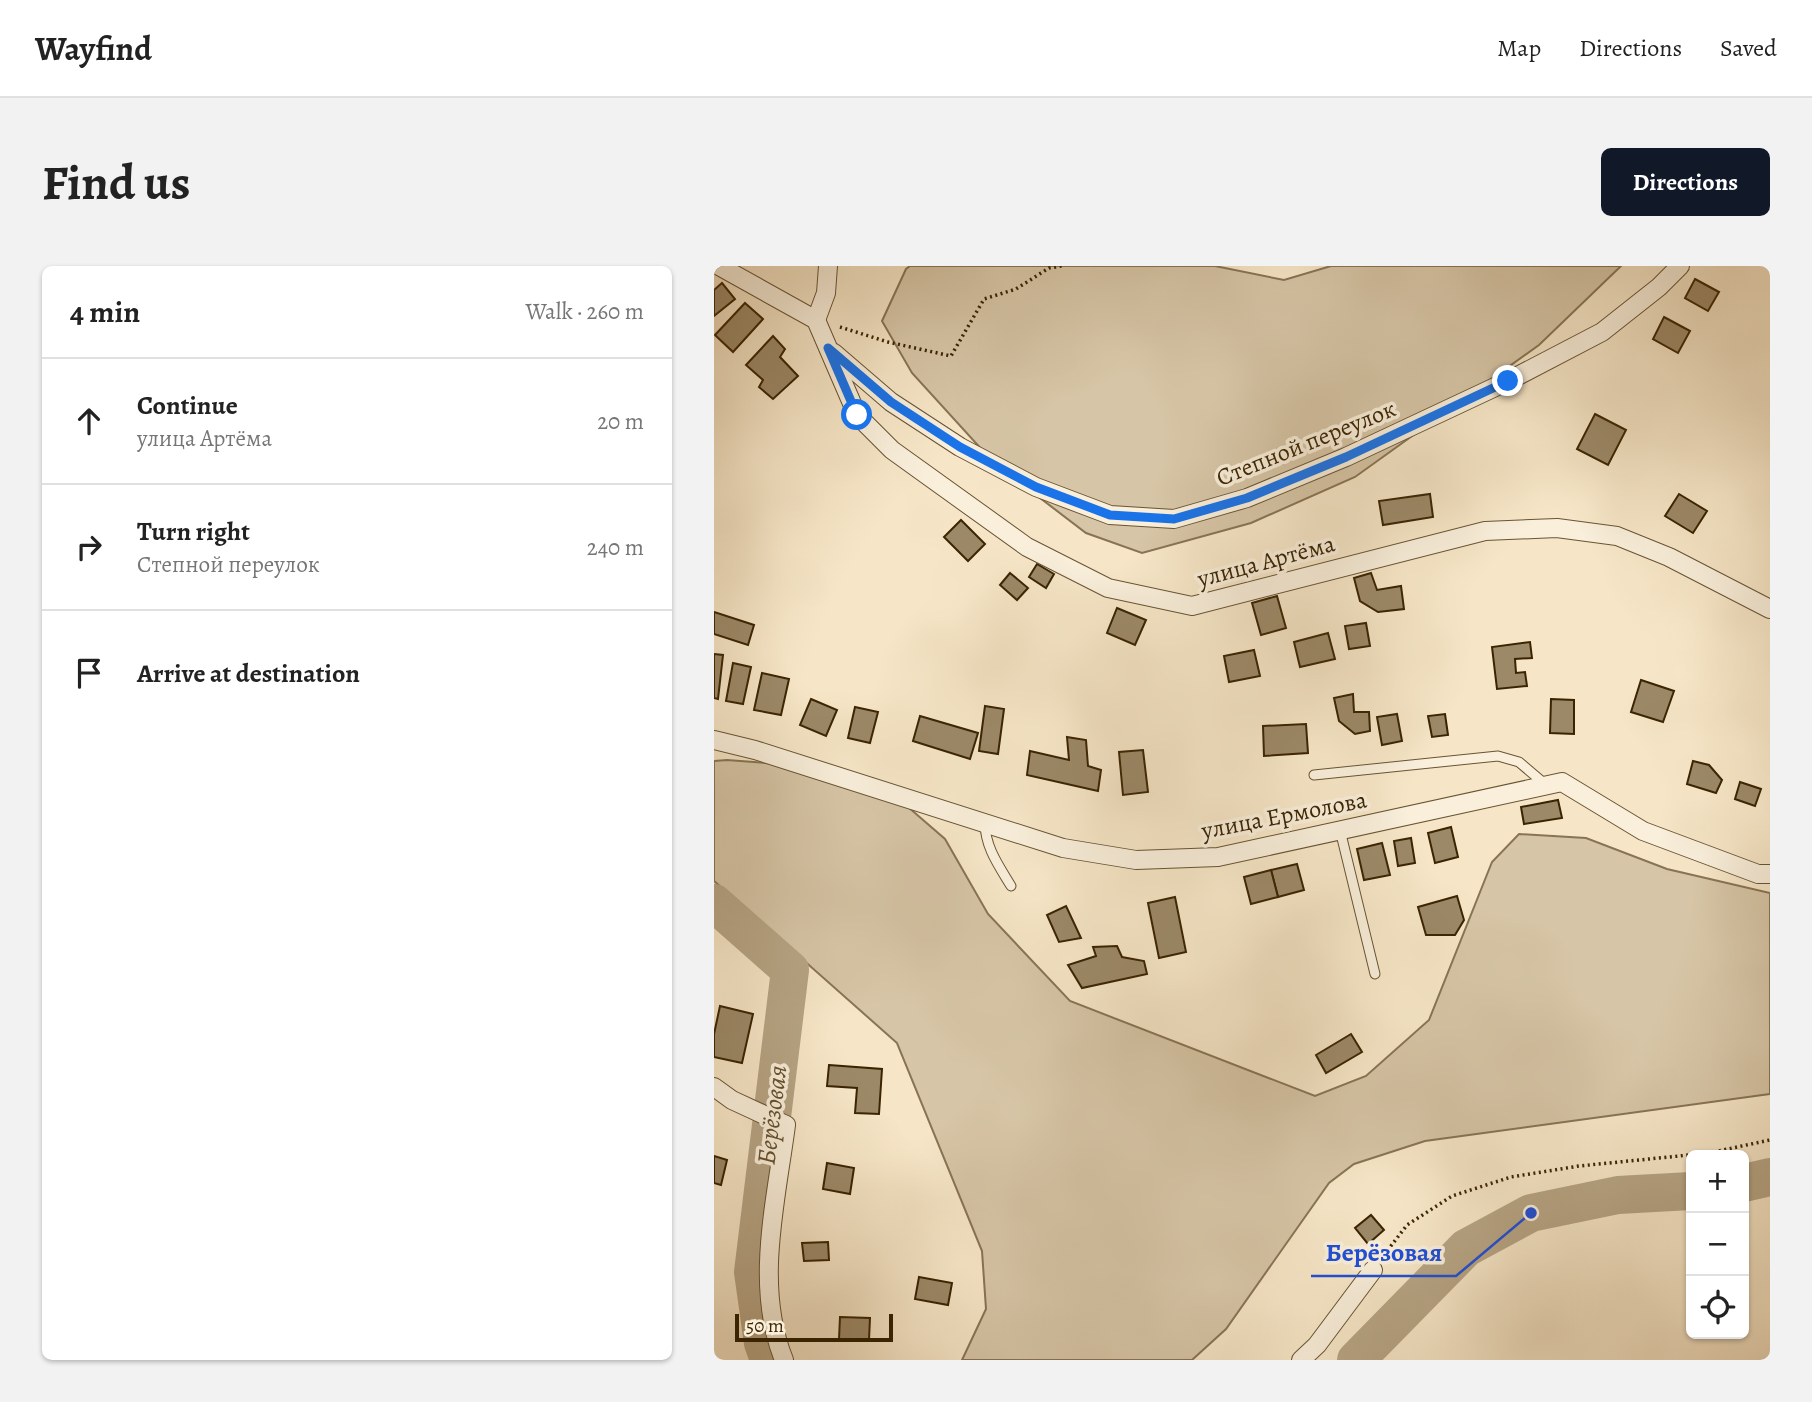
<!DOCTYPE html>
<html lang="en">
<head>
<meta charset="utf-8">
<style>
	body { margin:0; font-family:Alegreya,serif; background:#f2f2f2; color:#222 }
	.controls { position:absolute; right:21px; bottom:21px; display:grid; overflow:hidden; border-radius:10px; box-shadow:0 2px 5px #0004 }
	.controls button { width:63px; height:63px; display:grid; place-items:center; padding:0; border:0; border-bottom:2px solid #e0e0e0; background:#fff; color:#222; font:35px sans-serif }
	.scale { position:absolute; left:21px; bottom:18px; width:158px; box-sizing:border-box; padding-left:7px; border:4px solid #3a2402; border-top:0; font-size:19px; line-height:24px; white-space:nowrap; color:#3a2402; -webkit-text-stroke:5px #f9efdb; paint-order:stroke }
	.stop { position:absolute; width:21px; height:21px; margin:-16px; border:5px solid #1a73e8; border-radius:50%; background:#fff }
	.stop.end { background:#1a73e8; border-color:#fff; box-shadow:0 2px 7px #0008 }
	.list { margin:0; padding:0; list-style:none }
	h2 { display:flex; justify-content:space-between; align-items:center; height:91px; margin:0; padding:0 28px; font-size:30px }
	h2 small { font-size:23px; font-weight:400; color:#767676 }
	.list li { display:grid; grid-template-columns:46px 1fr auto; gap:21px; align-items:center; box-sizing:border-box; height:126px; padding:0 28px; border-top:2px solid #e0e0e0 }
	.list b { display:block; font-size:26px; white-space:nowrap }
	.list p { margin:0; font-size:23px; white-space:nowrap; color:#767676 }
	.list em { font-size:23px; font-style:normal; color:#767676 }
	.icon { flex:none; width:38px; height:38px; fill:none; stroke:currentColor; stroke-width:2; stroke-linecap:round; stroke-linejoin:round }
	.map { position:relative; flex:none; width:1056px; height:1094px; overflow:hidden; border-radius:10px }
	header { display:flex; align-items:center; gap:42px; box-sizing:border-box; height:98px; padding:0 35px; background:#fff; border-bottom:2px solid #e0e0e0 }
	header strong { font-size:33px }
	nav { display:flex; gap:38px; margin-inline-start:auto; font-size:24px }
	.intro { display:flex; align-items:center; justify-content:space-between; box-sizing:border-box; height:168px; padding:0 42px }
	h1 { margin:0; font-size:49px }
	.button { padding:18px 32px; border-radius:10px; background:#111827; color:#fff; font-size:24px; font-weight:700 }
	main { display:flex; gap:42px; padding:0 42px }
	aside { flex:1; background:#fff; border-radius:10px; box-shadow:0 2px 5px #0004 }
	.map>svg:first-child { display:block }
</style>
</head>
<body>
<header>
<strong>Wayfind</strong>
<nav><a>Map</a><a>Directions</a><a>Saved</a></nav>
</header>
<div class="intro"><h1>Find us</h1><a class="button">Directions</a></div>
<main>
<aside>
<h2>4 min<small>Walk · 260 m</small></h2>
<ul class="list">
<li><svg class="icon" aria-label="ahead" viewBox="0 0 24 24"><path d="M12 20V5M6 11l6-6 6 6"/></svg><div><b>Continue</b><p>улица Артёма</p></div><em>20 m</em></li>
<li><svg class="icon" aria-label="right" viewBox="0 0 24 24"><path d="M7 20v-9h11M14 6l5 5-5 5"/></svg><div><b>Turn right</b><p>Степной переулок</p></div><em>240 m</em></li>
<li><svg class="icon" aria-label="arrive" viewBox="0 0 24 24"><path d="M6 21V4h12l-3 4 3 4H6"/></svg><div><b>Arrive at destination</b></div></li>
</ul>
</aside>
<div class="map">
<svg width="1056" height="1094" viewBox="0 0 1056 1094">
	<rect width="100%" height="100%" fill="#f6e6c7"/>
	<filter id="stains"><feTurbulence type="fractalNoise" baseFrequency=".00286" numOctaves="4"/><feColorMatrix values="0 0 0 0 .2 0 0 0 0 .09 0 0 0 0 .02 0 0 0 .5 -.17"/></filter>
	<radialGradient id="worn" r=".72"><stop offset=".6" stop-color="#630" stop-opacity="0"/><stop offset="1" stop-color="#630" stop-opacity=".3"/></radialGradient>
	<g fill="#d6c5a6" stroke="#887454" stroke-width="2">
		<path d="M196 0H501L570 14 617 0H907L825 79 641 211 537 257 428 287 372 267 280 197 198 107 168 55 192 3Z"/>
		<path d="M13 494 104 501 186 534 231 573 274 648 356 735 601 830 652 810 715 754 778 596 805 568 872 572 953 603 1056 627V828L711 875 640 898 615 917 512 1063 478 1094H248L272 1043 268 985 183 777 0 615V495Z"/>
	</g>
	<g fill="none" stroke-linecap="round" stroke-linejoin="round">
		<g stroke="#b6a484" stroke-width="38">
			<path d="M0 637 76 704 39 1006 49 1077 55 1094"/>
			<path d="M1030 917 1056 911"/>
			<path d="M642 1094 752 982 817 947 904 929 977 925"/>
		</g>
	</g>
	<g fill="#9c8968" stroke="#3a2402" stroke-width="2">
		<path d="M981 13 1005 26 994 45 971 32Z"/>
		<path d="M8 17 21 33 0 50V24Z"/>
		<path d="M31 37 49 53 19 86 1 69Z"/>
		<path d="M950 51 976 65 964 87 939 73Z"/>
		<path d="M59 70 71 83 66 91 84 110 59 133 45 121 49 114 32 99Z"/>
		<path d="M881 148 912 164 894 199 863 183Z"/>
		<path d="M716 228 719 251 669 259 665 235Z"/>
		<path d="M965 228 993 245 979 267 951 250Z"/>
		<path d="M247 254 271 278 254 295 230 271Z"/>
		<path d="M323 298 340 308 332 322 315 311Z"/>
		<path d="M296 307 314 322 303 334 286 319Z"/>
		<path d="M657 307 663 324 687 320 690 343 664 346 646 335 640 312Z"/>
		<path d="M563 330 572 362 547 369 538 337Z"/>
		<path d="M403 342 432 354 421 379 393 367Z"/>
		<path d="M0 346 40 359 34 379 0 368Z"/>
		<path d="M652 357 656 380 635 383 631 360Z"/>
		<path d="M614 367 621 393 586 401 580 376Z"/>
		<path d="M816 376 818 392 801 393 802 407 811 406 813 420 783 423 778 381Z"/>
		<path d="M540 384 546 410 515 416 510 390Z"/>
		<path d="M0 388 9 389 4 433 0 432Z"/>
		<path d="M19 397 37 401 29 438 12 435Z"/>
		<path d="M48 407 75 413 67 449 40 444Z"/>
		<path d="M927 414 960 425 949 456 917 446Z"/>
		<path d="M639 428 640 446H655L656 465 641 468 625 455 620 432Z"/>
		<path d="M97 433 123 444 112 470 86 459Z"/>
		<path d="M837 433 860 434V468L836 467Z"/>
		<path d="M271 440 290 443 284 488 265 485Z"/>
		<path d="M141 441 164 446 156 477 134 472Z"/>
		<path d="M683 448 688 475 668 479 663 451Z"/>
		<path d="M731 448 734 469 718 471 714 450Z"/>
		<path d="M206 450 264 467 256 493 199 475Z"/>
		<path d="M592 458 594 487 550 490 549 460Z"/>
		<path d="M353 471 372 474 374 500 387 504 384 525 313 509 316 485 355 494Z"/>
		<path d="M429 484 434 526 409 529 405 486Z"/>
		<path d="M979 495 995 499 1008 514 1002 527 973 518Z"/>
		<path d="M1026 516 1047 523 1041 540 1021 533Z"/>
		<path d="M844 534 848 552 810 558 807 541Z"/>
		<path d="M737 561 744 591 721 597 714 567Z"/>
		<path d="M697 572 701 597 684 600 680 575Z"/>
		<path d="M668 577 676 609 650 614 643 583Z"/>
		<path d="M583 598 590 624 564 631 557 604Z"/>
		<path d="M557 604 564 631 537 638 530 611Z"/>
		<path d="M743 630 750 654 741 669H712L704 641Z"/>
		<path d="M461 631 472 686 445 692 434 637Z"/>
		<path d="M352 640 367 672 345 676 333 649Z"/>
		<path d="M403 680 408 691 430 695 433 708 368 722 354 699 382 690 379 681Z"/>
		<path d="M6 740 39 748 28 797 0 791V768Z"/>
		<path d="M637 768 648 786 612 807 602 789Z"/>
		<path d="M115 799 168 803 165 848 141 847 143 822 113 820Z"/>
		<path d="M0 890 13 894 7 919 0 917Z"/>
		<path d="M113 897 140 902 136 928 109 923Z"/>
		<path d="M657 949 670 964 654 978 641 962Z"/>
		<path d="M114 976 115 994 90 995 88 977Z"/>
		<path d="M205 1011 238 1017 234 1039 201 1033Z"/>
		<path d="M126 1051 156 1052 155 1074 125 1073Z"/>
	</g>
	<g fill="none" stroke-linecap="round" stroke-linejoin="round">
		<defs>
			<g id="lane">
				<path d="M600 509 784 490 805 496 832 519"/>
				<path d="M271 557C271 581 285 600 297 620"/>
				<path d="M626 564 661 708"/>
			</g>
			<g id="street">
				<path d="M5 0 102 54 143 149 178 184 313 281 394 322 478 340 771 265 843 262 903 270 955 291 1056 343"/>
				<path d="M102 54 112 27 114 0"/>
				<path d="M120 87 177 136 246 181 322 221 396 249 460 253 533 232 632 191 794 115 888 66 945 21 966 0"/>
				<path d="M0 474 41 484 349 582 422 594 504 591 848 516 929 565 1044 608H1056"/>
				<path d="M0 821 18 834 72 859C62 936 40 1020 70 1094"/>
				<path d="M587 1094 603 1079 659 1004"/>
			</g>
		</defs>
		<use href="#lane" stroke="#695433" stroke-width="11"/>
		<use href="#street" stroke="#695433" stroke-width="20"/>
		<g stroke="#3a2402" stroke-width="3.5" stroke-dasharray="2 3.5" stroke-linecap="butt">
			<path d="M126 61 174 76 237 90 270 33 302 23 335 2 348 0"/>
			<path d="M670 989 693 959 738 930 797 911 865 900 995 887 1056 874"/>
		</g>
		<use href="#lane" stroke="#f9efdb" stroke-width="9"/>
		<use href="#street" stroke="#f9efdb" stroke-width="18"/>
	</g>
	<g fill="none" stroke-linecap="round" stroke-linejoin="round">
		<path stroke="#1a73e8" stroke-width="9" d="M143 149 114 82 177 136 246 181 322 221 396 249 460 253 533 232 632 191 794 115"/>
	</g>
	<g text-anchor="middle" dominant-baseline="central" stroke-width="7" stroke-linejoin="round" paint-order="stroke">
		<g font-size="24" fill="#3a2402" stroke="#f9efdb">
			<text transform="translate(592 177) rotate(-22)">Степной переулок</text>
			<text transform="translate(552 295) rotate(-15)">улица Артёма</text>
			<text transform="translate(570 549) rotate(-11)">улица Ермолова</text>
		</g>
		<g font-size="26" font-style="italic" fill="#655130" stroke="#f9efdb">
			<text transform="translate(58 849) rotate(-83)">Берёзовая</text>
		</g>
	</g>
	<path fill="none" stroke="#1d4ed8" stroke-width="2.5" d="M817 947L742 1010H597"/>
	<circle fill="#1d4ed8" stroke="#f9efdb" stroke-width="2.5" cx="817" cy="947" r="7"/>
	<g font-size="26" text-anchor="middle" font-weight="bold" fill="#1d4ed8" stroke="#f9efdb" stroke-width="7" stroke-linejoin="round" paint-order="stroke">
		<text x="670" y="995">Берёзовая</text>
	</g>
	<rect width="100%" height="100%" filter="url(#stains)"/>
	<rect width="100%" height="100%" fill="url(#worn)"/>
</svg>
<div class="controls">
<button>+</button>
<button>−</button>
<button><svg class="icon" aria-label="locate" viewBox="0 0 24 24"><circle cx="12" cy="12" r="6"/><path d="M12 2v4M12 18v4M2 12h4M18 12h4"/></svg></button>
</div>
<div class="scale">50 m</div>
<div class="stop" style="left:143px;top:149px"></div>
<div class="stop end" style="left:794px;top:115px"></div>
</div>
</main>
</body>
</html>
